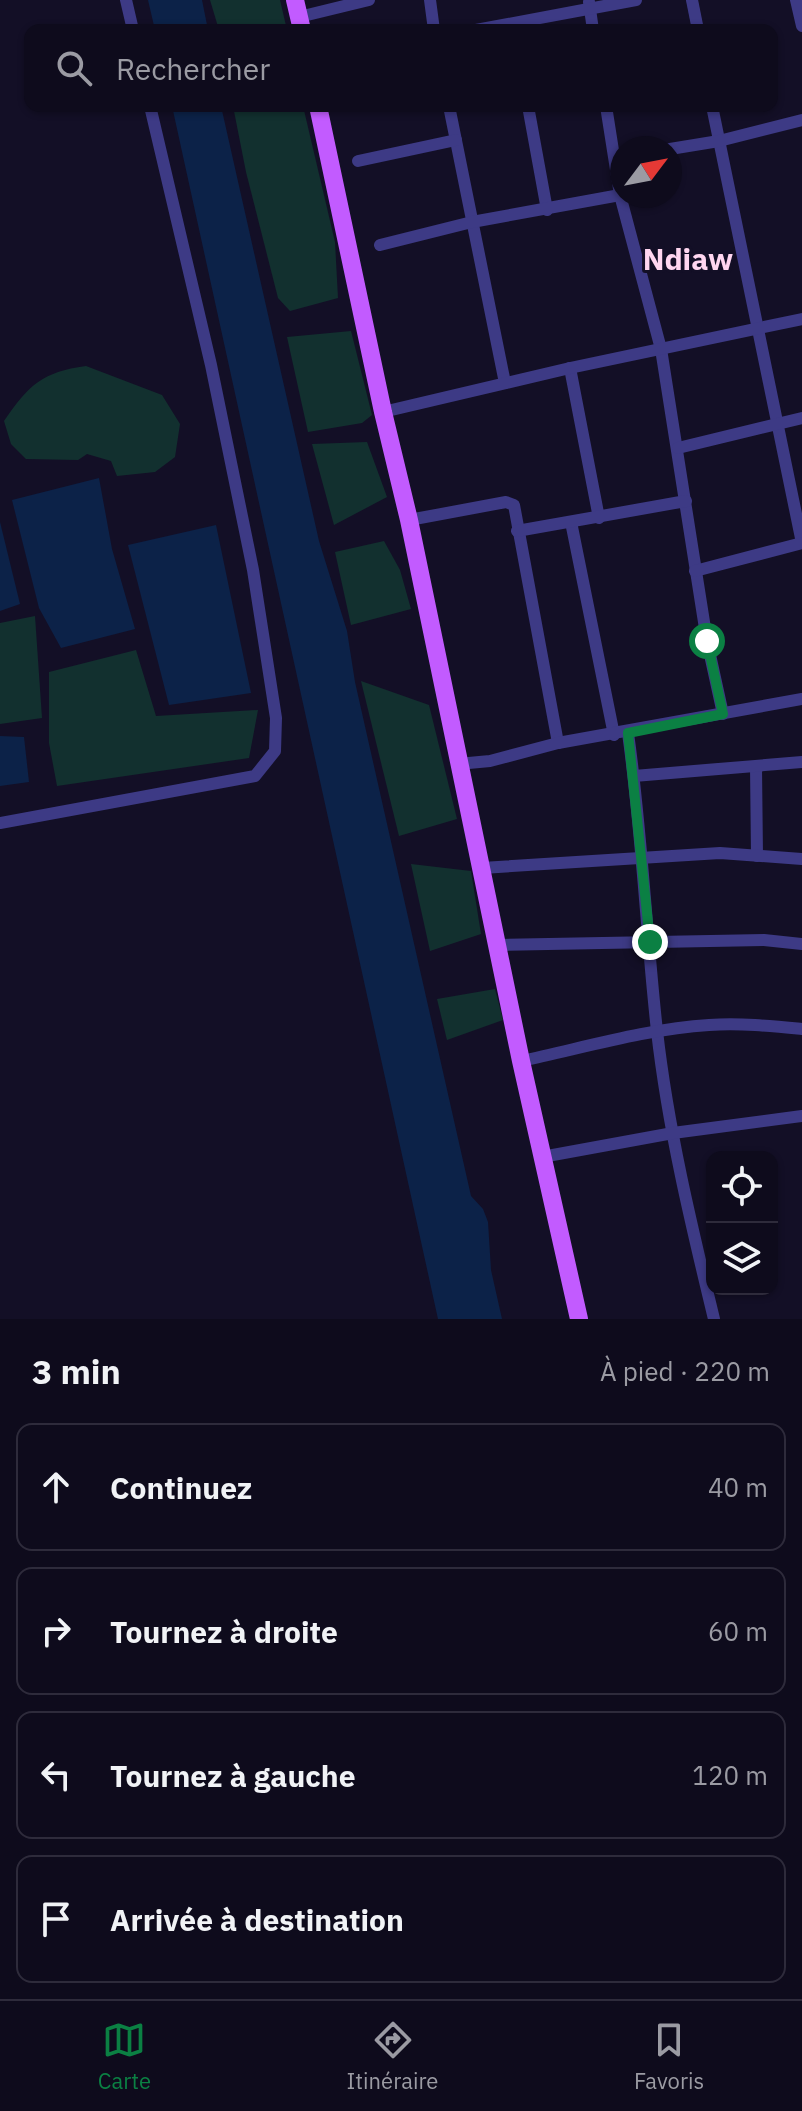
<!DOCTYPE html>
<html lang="fr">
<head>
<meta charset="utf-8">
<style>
	body { margin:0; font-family:"IBM Plex Sans",sans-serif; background:#171425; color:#f1f3f6 }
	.controls { position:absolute; right:24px; bottom:24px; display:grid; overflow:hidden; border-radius:16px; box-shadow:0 2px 6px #0004 }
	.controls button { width:72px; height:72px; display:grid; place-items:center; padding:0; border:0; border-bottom:2px solid #2e2b3b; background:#0e0b1c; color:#f1f3f6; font:40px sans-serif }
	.compass { position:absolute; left:610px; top:136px; width:72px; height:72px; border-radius:50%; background:#0e0b1c; box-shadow:0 2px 6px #0004; rotate:58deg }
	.stop { position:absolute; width:24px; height:24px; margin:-18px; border:6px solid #0b8043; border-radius:50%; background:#fff }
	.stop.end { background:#0b8043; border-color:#fff; box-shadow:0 2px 8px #0008 }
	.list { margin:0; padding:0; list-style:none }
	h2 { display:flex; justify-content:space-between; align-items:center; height:104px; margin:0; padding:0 32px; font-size:34px }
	h2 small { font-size:26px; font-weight:400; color:#9b9ba3 }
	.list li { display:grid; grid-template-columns:52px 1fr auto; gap:24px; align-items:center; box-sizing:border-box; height:128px; margin:0 16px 16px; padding:0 16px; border:2px solid #2e2b3b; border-radius:16px }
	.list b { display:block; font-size:30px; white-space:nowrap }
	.list em { font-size:26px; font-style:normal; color:#9b9ba3 }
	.icon { flex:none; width:44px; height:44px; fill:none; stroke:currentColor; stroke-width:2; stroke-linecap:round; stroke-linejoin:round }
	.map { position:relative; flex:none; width:802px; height:1319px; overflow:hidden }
	.search { position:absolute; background:#0e0b1c; box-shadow:0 2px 6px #0004; left:24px; right:24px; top:24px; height:88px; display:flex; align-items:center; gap:20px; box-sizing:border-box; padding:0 28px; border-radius:16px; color:#9b9ba3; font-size:30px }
	.sheet { height:680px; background:#0e0b1c }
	nav { display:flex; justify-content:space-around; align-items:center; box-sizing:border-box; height:112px; border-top:2px solid #2e2b3b; background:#0e0b1c; font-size:22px; color:#9b9ba3 }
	nav a { display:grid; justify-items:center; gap:4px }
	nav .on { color:#0b8043 }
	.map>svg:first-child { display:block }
</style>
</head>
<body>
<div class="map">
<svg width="802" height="1319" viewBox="0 0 802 1319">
	<rect width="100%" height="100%" fill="#130f26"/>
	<g fill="#12302f">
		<path d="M210 0H280L287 30H219Z"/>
		<path d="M233 106H303L335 242 338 298 290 311 278 298 246 172Z"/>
		<path d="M351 331 372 415 362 423 308 432 287 337Z"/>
		<path d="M86 366 162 395 180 424 175 457 155 472 117 476 111 461 87 454 78 460 26 459 11 444 4 421C29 385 42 372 86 366Z"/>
		<path d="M367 442 387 497 334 525 312 444Z"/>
		<path d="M384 541 400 570 411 609 351 625 335 552Z"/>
		<path d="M35 616 42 718 0 724V623Z"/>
		<path d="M136 650 156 716 258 710 249 758 57 786 49 743V672Z"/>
		<path d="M361 681 429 705 457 819 399 836Z"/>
		<path d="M411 864 471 871 481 934 430 951Z"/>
		<path d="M495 989 503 1020 447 1040 437 999Z"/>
	</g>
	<g fill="#0c2248">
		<path d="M148 0H202L208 30H155Z"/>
		<path d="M172 106H221L319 541 347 631 355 682 471 1196 483 1209 488 1222 491 1270 502 1319H438Z"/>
		<path d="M99 478 112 549 135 629 61 648 39 608 12 500Z"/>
		<path d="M0 522 20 604 0 611Z"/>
		<path d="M216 525 251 693 169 705 128 545Z"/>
		<path d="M0 736 24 737 29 782 0 786Z"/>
	</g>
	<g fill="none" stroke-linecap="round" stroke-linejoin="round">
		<g stroke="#3d3a85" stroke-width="12">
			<path d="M126 0 133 30"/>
			<path d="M430 0 434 30"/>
			<path d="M692 0 698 30"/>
			<path d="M796 0 802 26"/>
			<path d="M589 2 593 30"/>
			<path d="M299 17 369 0"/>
			<path d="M476 30 636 0"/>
			<path d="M449 106 505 383"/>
			<path d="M528 106 547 210"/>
			<path d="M606 106 620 195 661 349 707 641 723 714"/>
			<path d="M712 106 802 543"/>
			<path d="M670 149 719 141 802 120"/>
			<path d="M358 161 456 140"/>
			<path d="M380 245 472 222 620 195"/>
			<path d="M570 368 599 518"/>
			<path d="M383 412 570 368 802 319"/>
			<path d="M678 448 802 418"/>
			<path d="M409 520 506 502 514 505 558 743"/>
			<path d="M571 522 614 735"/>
			<path d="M517 531 686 501"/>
			<path d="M695 571 802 543"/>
			<path d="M628 733C642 832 646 932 657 1031 668 1128 691 1224 714 1319"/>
			<path d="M458 764 490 761 558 743 802 699"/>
			<path d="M756 767 757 856"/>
			<path d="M634 776 802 762"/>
			<path d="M0 823 255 776 275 751 276 718 253 570 211 365 150 106"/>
			<path d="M482 868 720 853 802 859"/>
			<path d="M497 945 764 940 802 944"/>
			<path d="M521 1061C583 1048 646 1029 709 1025 741 1023 771 1026 802 1029"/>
			<path d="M542 1157 673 1133 802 1116"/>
		</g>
		<g stroke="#c25bff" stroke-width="18">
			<path d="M295 0 302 30"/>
			<path d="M318 106 383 412 409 520 521 1061 579 1319"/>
		</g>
	</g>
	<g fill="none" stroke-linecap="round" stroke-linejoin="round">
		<path stroke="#0b8043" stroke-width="10" d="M650 942 628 733 723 714 707 641"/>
	</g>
	<g text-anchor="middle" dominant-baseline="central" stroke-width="6" stroke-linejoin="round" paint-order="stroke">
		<g font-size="30" font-weight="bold" fill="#ffd6f0" stroke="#130f26">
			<text x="688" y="258">Ndiaw</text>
		</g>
	</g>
</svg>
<div class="controls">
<button><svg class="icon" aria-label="locate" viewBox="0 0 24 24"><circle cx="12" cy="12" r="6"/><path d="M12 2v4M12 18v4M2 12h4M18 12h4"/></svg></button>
<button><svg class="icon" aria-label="layers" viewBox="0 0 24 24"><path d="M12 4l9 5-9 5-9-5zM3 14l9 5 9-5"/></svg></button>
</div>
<svg class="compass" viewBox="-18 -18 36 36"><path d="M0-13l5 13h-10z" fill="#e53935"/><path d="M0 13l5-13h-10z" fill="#9b9ba3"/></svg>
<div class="stop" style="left:707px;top:641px"></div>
<div class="stop end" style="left:650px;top:942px"></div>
<div class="search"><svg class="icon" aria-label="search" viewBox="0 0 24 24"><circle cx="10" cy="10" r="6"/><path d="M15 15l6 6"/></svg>Rechercher</div>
</div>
<section class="sheet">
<h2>3 min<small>À pied · 220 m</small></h2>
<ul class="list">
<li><svg class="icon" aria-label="ahead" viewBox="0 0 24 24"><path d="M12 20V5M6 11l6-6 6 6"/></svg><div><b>Continuez</b></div><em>40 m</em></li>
<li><svg class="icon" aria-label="right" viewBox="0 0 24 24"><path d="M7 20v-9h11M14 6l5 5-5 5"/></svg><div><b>Tournez à droite</b></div><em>60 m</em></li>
<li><svg class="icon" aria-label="left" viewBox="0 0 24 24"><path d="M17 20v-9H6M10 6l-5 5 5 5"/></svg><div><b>Tournez à gauche</b></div><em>120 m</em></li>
<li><svg class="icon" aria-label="arrive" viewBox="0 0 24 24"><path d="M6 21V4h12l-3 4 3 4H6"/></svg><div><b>Arrivée à destination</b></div></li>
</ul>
</section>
<nav>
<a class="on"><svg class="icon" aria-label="map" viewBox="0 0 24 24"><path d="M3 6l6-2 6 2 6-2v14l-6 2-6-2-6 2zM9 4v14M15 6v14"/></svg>Carte</a>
<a><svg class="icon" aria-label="directions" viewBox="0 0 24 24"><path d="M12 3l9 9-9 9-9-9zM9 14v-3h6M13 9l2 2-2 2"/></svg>Itinéraire</a>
<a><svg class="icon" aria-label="saved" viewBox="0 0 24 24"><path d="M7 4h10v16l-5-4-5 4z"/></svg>Favoris</a>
</nav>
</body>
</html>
